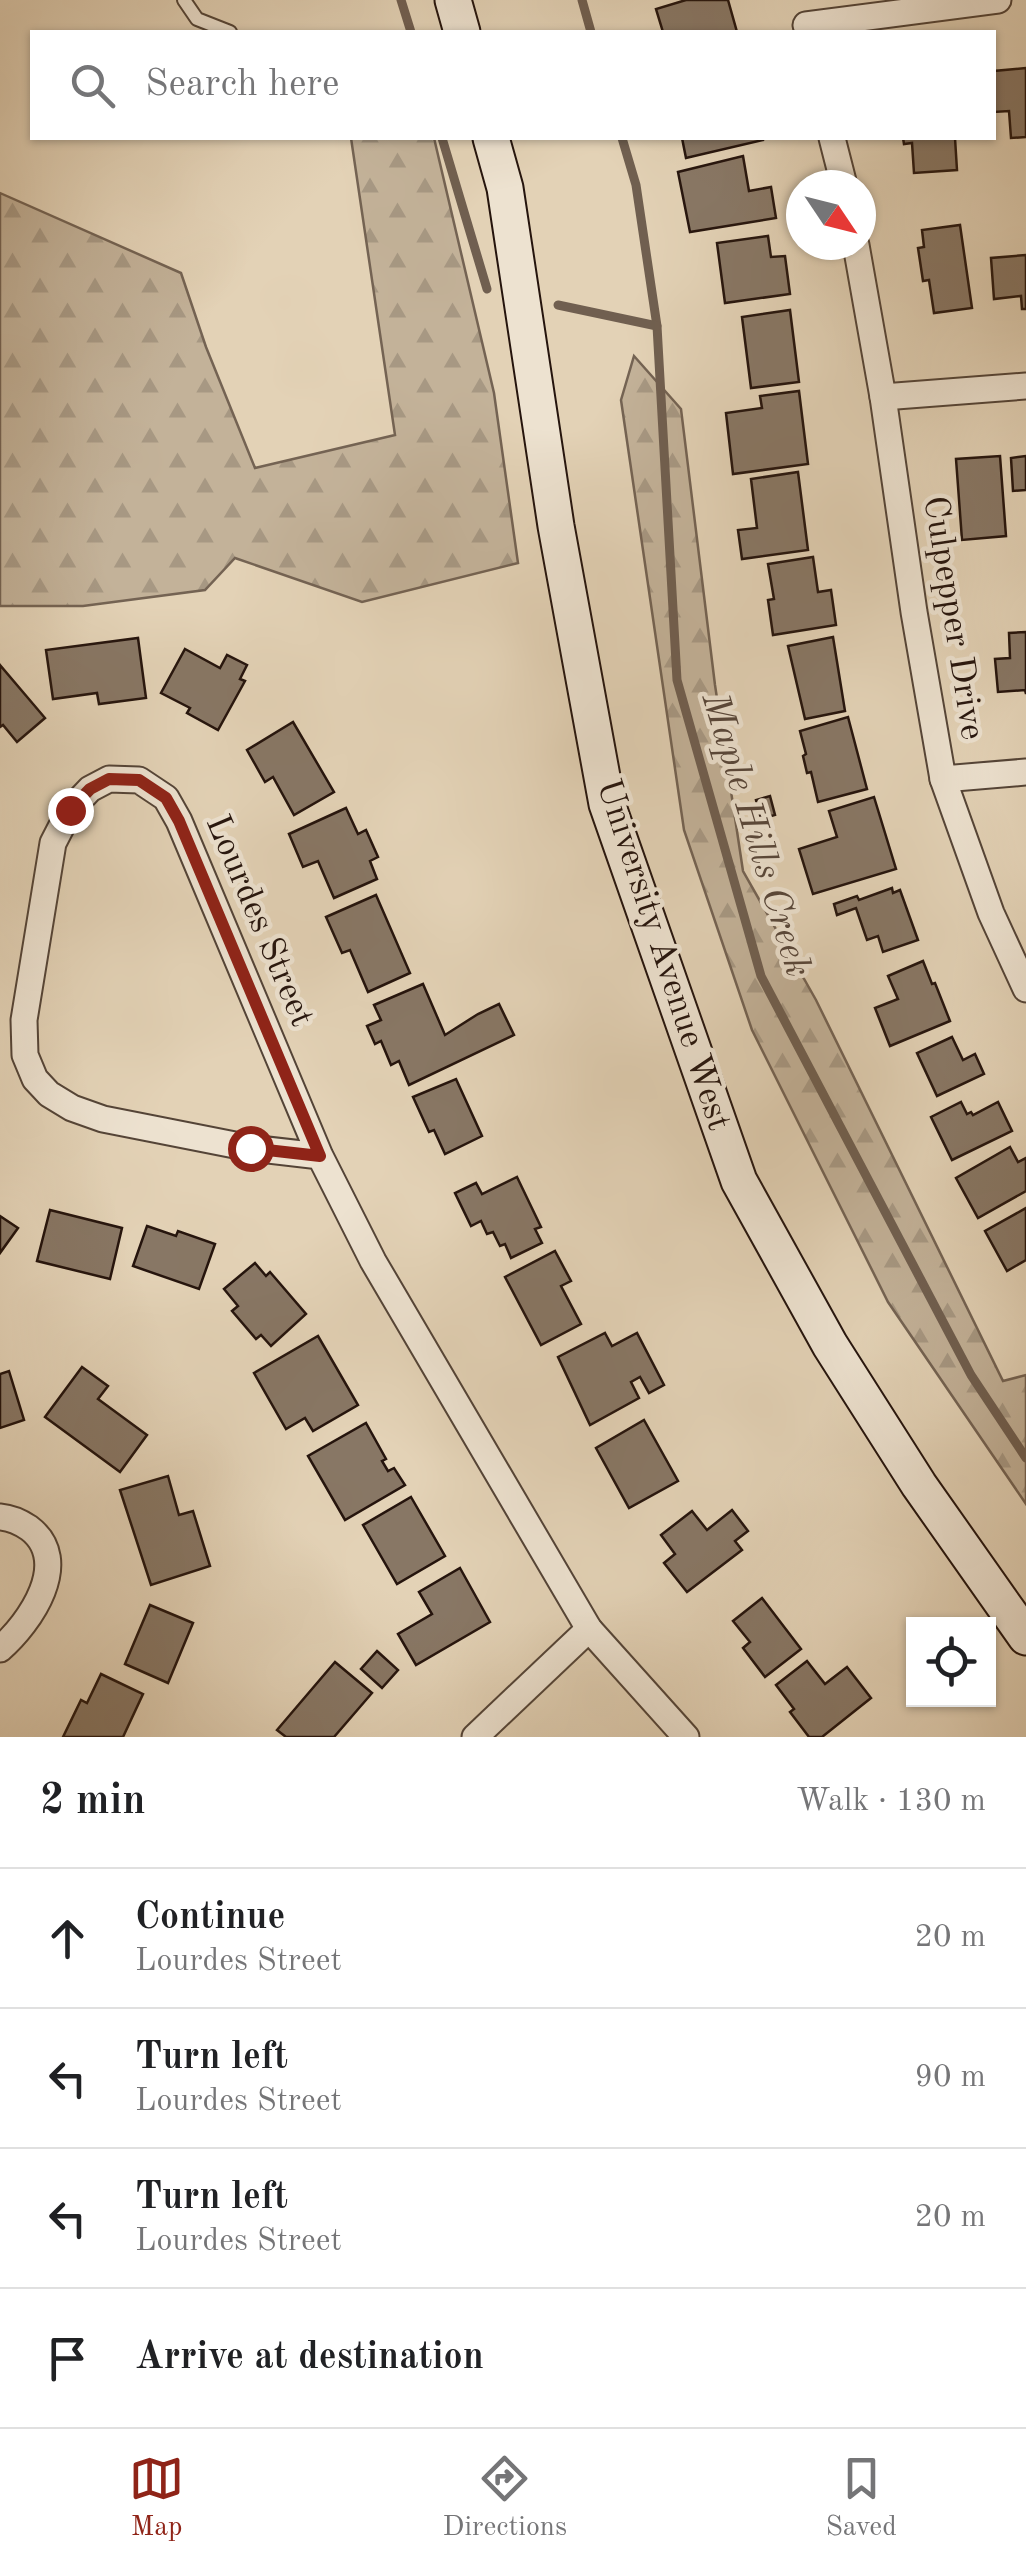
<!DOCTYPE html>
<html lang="en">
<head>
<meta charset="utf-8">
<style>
	body { margin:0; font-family:"Old Standard TT",serif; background:#f2f2f2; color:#202124 }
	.controls { position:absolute; right:30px; bottom:30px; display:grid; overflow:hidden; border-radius:0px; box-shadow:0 2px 8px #0004 }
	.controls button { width:90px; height:90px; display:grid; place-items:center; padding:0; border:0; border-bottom:2px solid #e0e0e0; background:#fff; color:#202124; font:50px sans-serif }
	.compass { position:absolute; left:786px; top:170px; width:90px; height:90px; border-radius:50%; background:#fff; box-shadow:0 2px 8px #0004; rotate:125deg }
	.stop { position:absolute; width:30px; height:30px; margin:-22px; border:8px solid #8f2418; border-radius:50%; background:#fff }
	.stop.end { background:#8f2418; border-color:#fff; box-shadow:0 2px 10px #0008 }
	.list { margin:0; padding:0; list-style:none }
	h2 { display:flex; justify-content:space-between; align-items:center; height:130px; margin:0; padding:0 40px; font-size:42px }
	h2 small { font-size:32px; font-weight:400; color:#757577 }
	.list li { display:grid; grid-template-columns:65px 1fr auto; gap:30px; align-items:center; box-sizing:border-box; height:140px; padding:0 40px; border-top:2px solid #e0e0e0 }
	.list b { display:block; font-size:38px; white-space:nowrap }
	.list p { margin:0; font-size:32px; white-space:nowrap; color:#757577 }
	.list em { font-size:32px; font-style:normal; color:#757577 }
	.icon { flex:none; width:55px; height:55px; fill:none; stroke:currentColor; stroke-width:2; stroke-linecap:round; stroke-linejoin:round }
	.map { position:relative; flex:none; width:1026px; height:1737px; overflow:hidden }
	.search { position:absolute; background:#fff; box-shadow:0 2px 8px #0004; left:30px; right:30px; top:30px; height:110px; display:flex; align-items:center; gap:25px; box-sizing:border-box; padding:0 35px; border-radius:0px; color:#757577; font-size:38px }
	.sheet { height:690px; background:#fff }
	nav { display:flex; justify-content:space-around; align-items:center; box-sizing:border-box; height:140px; border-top:2px solid #e0e0e0; background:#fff; font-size:28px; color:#757577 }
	nav a { display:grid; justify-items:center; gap:5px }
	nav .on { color:#8f2418 }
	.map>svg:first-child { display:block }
</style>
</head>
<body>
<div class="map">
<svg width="1026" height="1737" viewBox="0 0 1026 1737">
	<defs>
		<pattern id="forest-firs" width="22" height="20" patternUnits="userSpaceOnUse" patternTransform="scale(2.5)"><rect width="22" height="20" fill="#c3b299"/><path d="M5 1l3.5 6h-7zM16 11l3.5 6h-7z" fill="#a79883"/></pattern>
	</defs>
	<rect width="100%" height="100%" fill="#e3d2b6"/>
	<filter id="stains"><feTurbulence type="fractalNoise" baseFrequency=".002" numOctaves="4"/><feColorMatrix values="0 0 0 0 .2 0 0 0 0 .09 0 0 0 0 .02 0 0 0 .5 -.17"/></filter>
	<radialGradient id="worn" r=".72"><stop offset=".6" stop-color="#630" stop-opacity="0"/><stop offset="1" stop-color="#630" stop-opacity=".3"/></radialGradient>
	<g fill="url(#forest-firs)" stroke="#746353" stroke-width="2.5">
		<path d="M351 138H434L494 393 518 563 362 602 235 558 205 590 83 606H0V193L181 273 206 347 255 468 395 435Z"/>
		<path d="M634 356 681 409 715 685 743 871 816 1000 1003 1381 1026 1375V1504L888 1302 752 1030 684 830 621 400Z"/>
	</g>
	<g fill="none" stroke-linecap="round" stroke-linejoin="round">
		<g stroke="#705f50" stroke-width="9">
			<path d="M401 0 411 32"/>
			<path d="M582 0 591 32"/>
			<path d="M442 138 487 289"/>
			<path d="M622 138 636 185 657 326 677 680 761 976 971 1375 1026 1458"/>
			<path d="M558 305 657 326"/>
		</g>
	</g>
	<g fill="#887765" stroke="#25140d" stroke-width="2.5">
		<path d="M686 0H728L737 32H663L656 9Z"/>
		<path d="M1026 68V137L1011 138 1009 111 994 112V71Z"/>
		<path d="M682 138H763V140L686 158Z"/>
		<path d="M903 138H955L957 170 914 173 912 143 904 144Z"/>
		<path d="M743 156 749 191 771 187 776 218 690 232 678 172Z"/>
		<path d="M960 225 972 308 934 313 929 280 923 281 918 248 924 247 922 230Z"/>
		<path d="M768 236 771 257 785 256 790 294 725 303 717 243Z"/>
		<path d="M1026 255V309H1022L1021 296 994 299 991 258Z"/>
		<path d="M790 310 799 382 751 388 742 317Z"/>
		<path d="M799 391 808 464 733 474 726 413 762 408 760 396Z"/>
		<path d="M1000 456 1006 536 962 540 956 459Z"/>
		<path d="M1026 456V490L1013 491 1011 458Z"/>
		<path d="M798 472 808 550 742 559 738 530 757 528 751 479Z"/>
		<path d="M813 557 818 592 831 590 836 625 773 635 768 600 774 599 768 564Z"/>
		<path d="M1026 632V694L1025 690 998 692 995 659 1010 658 1009 633Z"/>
		<path d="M833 637 845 711 805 719 788 646Z"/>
		<path d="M138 638 146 698 99 704 97 693 53 699 46 650Z"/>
		<path d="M185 649 220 668 227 655 247 665 240 679 245 681 218 730 187 713 190 708 161 693Z"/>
		<path d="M0 665 45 718 17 742 3 725 0 727Z"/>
		<path d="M848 717 867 789 818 802 811 772 807 773 803 756 806 754 800 731Z"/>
		<path d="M293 722 334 792 294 815 273 777 265 782 247 750Z"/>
		<path d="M770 796 775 815 761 819 756 800Z"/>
		<path d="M874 797 896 869 813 894 799 849 837 837 829 811Z"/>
		<path d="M346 808 358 834 366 830 378 857 370 861 377 879 334 898 318 861 303 867 289 834Z"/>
		<path d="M892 888 893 893 900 890 918 940 883 952 878 936 867 940 856 908 837 915 834 904 857 896 859 900Z"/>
		<path d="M376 895 410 973 368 992 350 950 342 953 326 917Z"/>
		<path d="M923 961 932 984 935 983 950 1021 890 1046 875 1008 898 999 888 976Z"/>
		<path d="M423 984 445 1035 478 1014 499 1004 514 1035 409 1085 399 1061 391 1065 381 1041 375 1044 367 1026 381 1020 374 1005Z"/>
		<path d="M952 1037 963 1060 975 1054 984 1074 937 1096 917 1053Z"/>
		<path d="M456 1079 482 1136 445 1154 434 1130 429 1132 413 1097Z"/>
		<path d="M961 1102 967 1114 971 1112 973 1115 998 1102 1012 1131 952 1160 931 1117Z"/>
		<path d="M1010 1147 1018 1162 1026 1158V1191L978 1218 956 1178Z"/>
		<path d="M517 1177 541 1227 535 1229 542 1243 511 1258 505 1244 500 1246 493 1232 487 1234 481 1221 471 1226 455 1193 476 1183 482 1194Z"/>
		<path d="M1026 1208V1260L1007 1271 985 1231Z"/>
		<path d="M50 1210 122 1228 110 1279 37 1261Z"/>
		<path d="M0 1216 18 1228 0 1253Z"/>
		<path d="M147 1226 176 1236 178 1231 215 1244 199 1289 133 1266Z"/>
		<path d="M555 1251 571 1281 561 1286 581 1324 541 1345 505 1277Z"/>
		<path d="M255 1263 266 1276 270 1272 306 1314 271 1346 261 1335 256 1339 232 1311 238 1306 224 1289Z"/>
		<path d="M605 1333 612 1346 637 1333 664 1385 649 1393 640 1377 631 1382 639 1398 590 1425 558 1357Z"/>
		<path d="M318 1336 358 1405 313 1431 305 1418 286 1429 254 1373Z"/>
		<path d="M82 1367 108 1386 98 1399 147 1435 120 1472 45 1417Z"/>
		<path d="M9 1371 24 1420 0 1428V1374Z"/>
		<path d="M644 1420 678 1481 629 1508 596 1448Z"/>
		<path d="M366 1423 386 1459 382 1461 388 1471 394 1468 405 1485 345 1520 308 1456Z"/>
		<path d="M168 1476 179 1515 193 1511 210 1566 151 1585 120 1490Z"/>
		<path d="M411 1497 445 1556 397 1584 363 1525Z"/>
		<path d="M732 1510 748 1531 735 1541 742 1550 687 1592 664 1563 675 1554 661 1535 692 1511 707 1530Z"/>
		<path d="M460 1568 490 1622 416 1665 398 1634 432 1614 419 1592Z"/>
		<path d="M762 1598 801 1649 765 1677 743 1648 750 1642 733 1621Z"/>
		<path d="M150 1605 193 1623 168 1683 125 1664Z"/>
		<path d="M377 1651 398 1670 382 1688 361 1669Z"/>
		<path d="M807 1661 825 1684 847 1667 871 1698 822 1737H809L790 1712 794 1709 776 1685Z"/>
		<path d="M335 1662 372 1693 334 1737H286L277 1730Z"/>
		<path d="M101 1674 143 1694 123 1737H63L81 1700 87 1703Z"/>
	</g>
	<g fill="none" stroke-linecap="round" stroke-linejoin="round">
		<defs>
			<path id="lane" d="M184 0 197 19 230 32"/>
			<g id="street">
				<path d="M806 25 998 0"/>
				<path d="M832 138 844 185"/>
				<path d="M856 245 883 397 914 612 943 779 991 913 1026 989"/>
				<path d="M883 397 1026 386"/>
				<path d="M943 779 1026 772"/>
				<path d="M320 1156 250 1148 103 1119 72 1108 49 1094 35 1079 25 1055 24 1020 53 843 70 810 90 789 109 779 139 780 166 798 179 821 320 1156 373 1261 589 1629 686 1737"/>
				<path d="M0 1517C11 1518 20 1522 29 1528 73 1561 30 1623 0 1649"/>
				<path d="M475 1737 589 1629"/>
			</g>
			<g id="secondary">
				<path d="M453 0 462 32"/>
				<path d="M491 138 505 188 556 526 607 804 739 1181 830 1345 919 1485 1026 1637"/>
			</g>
		</defs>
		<use href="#lane" stroke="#544437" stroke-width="16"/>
		<use href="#street" stroke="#544437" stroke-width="29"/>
		<use href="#secondary" stroke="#25140d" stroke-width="39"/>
		<use href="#lane" stroke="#ede2d0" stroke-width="12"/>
		<use href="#street" stroke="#ede2d0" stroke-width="25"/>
		<use href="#secondary" stroke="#ede2d0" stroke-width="35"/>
	</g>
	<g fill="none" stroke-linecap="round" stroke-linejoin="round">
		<path stroke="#8f2418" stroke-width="12" d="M70 810 90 789 109 779 139 780 166 798 179 821 320 1156 250 1148"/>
	</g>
	<g text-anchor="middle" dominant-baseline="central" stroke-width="9" stroke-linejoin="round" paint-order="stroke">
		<g font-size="35" fill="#25140d" stroke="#ede2d0">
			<text transform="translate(953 618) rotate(81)">Culpepper Drive</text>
			<text transform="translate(259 921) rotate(67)">Lourdes Street</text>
			<text transform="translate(663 955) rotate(72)">University Avenue West</text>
		</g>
		<g font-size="38" font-style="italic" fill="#57463a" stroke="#ede2d0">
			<text transform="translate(755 835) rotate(73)">Maple Hills Creek</text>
		</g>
	</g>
	<rect width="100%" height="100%" filter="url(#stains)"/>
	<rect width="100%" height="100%" fill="url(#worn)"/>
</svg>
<div class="controls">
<button><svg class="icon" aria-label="locate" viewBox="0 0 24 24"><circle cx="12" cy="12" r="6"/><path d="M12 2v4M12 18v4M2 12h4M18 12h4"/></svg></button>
</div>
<svg class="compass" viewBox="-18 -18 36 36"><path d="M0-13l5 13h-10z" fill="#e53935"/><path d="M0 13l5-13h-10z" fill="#757577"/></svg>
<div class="stop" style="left:250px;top:1148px"></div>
<div class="stop end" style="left:70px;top:810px"></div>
<div class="search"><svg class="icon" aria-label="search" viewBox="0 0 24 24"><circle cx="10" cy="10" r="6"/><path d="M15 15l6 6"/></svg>Search here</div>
</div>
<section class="sheet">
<h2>2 min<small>Walk · 130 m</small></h2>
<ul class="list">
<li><svg class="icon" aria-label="ahead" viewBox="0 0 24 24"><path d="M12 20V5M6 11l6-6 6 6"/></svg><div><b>Continue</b><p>Lourdes Street</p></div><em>20 m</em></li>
<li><svg class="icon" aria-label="left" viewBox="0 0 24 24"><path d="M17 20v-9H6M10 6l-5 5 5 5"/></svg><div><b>Turn left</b><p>Lourdes Street</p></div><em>90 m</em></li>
<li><svg class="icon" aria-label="left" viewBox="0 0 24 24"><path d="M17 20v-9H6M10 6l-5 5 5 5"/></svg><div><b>Turn left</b><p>Lourdes Street</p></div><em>20 m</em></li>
<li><svg class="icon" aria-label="arrive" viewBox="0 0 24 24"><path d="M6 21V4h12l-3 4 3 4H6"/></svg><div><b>Arrive at destination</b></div></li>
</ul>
</section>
<nav>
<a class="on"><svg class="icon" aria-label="map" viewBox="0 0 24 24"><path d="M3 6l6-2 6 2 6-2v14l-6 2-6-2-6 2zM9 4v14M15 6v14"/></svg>Map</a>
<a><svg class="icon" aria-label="directions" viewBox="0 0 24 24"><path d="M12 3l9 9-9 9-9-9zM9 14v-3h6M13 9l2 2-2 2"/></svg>Directions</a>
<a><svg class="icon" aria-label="saved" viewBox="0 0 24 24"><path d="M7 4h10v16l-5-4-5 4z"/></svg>Saved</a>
</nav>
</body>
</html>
